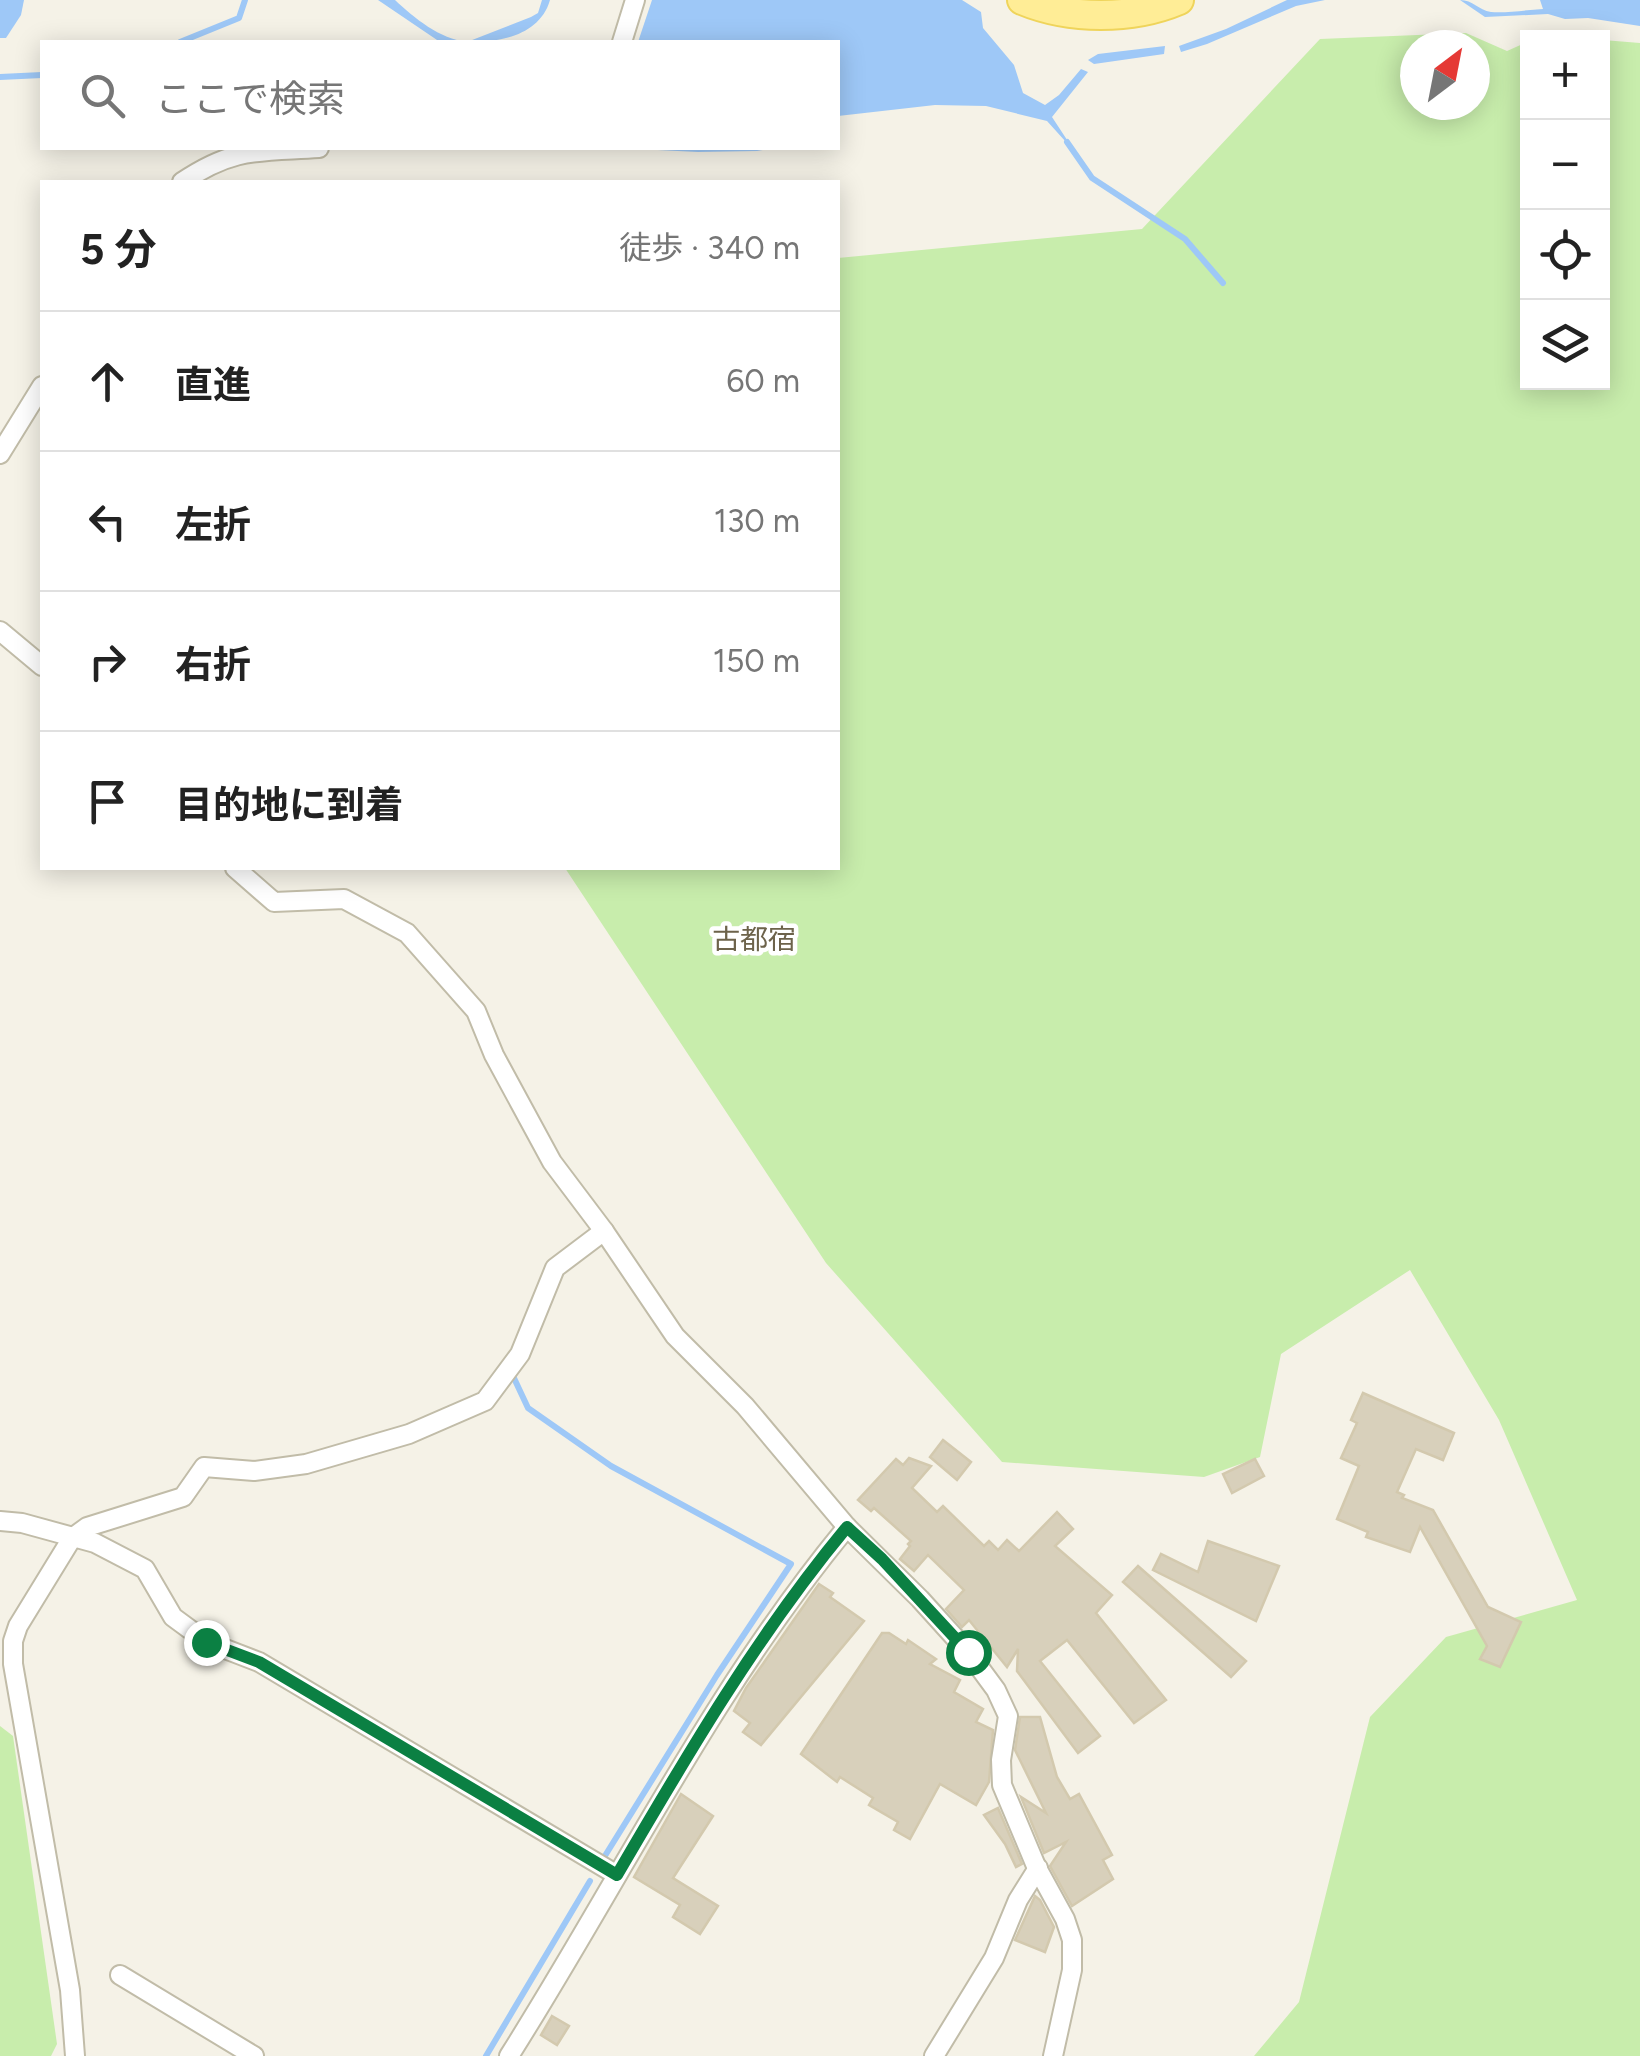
<!DOCTYPE html>
<html lang="ja">
<head>
<meta charset="utf-8">
<style>
	body { margin:0; font-family:Figtree,"Noto Sans JP",sans-serif; background:#f6f6f6; color:#222 }
	.controls { position:absolute; right:30px; top:30px; display:grid; overflow:hidden; border-radius:0px; box-shadow:0 5px 25px #0003 }
	.controls button { width:90px; height:90px; display:grid; place-items:center; padding:0; border:0; border-bottom:2px solid #e0e0e0; background:#fff; color:#222; font:50px sans-serif }
	.compass { position:absolute; left:1400px; top:30px; width:90px; height:90px; border-radius:50%; background:#fff; box-shadow:0 5px 25px #0003; rotate:32deg }
	.stop { position:absolute; width:30px; height:30px; margin:-22px; border:8px solid #0b8043; border-radius:50%; background:#fff }
	.stop.end { background:#0b8043; border-color:#fff; box-shadow:0 2px 10px #0008 }
	.list { margin:0; padding:0; list-style:none }
	h2 { display:flex; justify-content:space-between; align-items:center; height:130px; margin:0; padding:0 40px; font-size:42px }
	h2 small { font-size:32px; font-weight:400; color:#767676 }
	.list li { display:grid; grid-template-columns:65px 1fr auto; gap:30px; align-items:center; box-sizing:border-box; height:140px; padding:0 40px; border-top:2px solid #e0e0e0 }
	.list b { display:block; font-size:38px; white-space:nowrap }
	.list em { font-size:32px; font-style:normal; color:#767676 }
	.icon { flex:none; width:55px; height:55px; fill:none; stroke:currentColor; stroke-width:2; stroke-linecap:round; stroke-linejoin:round }
	.map { position:relative; flex:none; width:1640px; height:2056px; overflow:hidden }
	.search { position:absolute; background:#fff; box-shadow:0 5px 25px #0003; left:40px; top:40px; width:800px; height:110px; display:flex; align-items:center; gap:25px; box-sizing:border-box; padding:0 35px; border-radius:0px; color:#767676; font-size:38px }
	.panel { position:absolute; background:#fff; box-shadow:0 5px 25px #0003; left:40px; top:180px; width:800px; height:690px; border-radius:0px }
	.map>svg:first-child { display:block }
</style>
</head>
<body>
<div class="map">
<svg width="1640" height="2056" viewBox="0 0 1640 2056">
	<rect width="100%" height="100%" fill="#f5f2e7"/>
	<g fill="#c8edac" fill-rule="evenodd">
		<path d="M1466 33 1507 51 1527 42 1528 382H1602L1603 40 1640 43V2056H1254L1299 2002 1370 1717 1446 1637 1577 1600 1499 1420 1410 1270 1281 1354 1260 1457 1204 1477 1002 1462 826 1263 565 868H838V258L1142 229 1320 39ZM1415 45H1475V105H1415Z"/>
		<path d="M0 1726 13 1736 57 2044 51 2056H0Z"/>
	</g>
	<g fill="#9ec8f7">
		<path d="M0 0H24L21 15 6 38H0Z"/>
		<path d="M378 0H395C414 18 440 39 467 42H440Z"/>
		<path d="M542 0H550C540 35 500 43 467 42L531 17 538 13Z"/>
		<path d="M652 0H962L981 12 983 28 1014 65 1023 93 1045 105 1059 95 1081 69 1088 72 1052 117 1075 152 1047 121 986 106 935 105 838 116V42H638Z"/>
		<path d="M1287 0H1325L1296 6 1207 44 1181 52 1179 46 1226 29Z"/>
		<path d="M1460 0C1473 0 1478 10 1491 12 1508 13 1526 10 1543 9L1540 0H1640V26L1588 18 1565 19 1548 14 1485 17Z"/>
		<path d="M1165 46 1164 54 1094 64 1088 60 1098 54Z"/>
		<path d="M617 148H773L757 151 698 152Z"/>
	</g>
	<g fill="none" stroke-linecap="round" stroke-linejoin="round">
		<g stroke="#9ec8f7" stroke-width="6">
			<path d="M180 42 239 18 245 0"/>
			<path d="M0 77 42 75"/>
			<path d="M1067 142 1092 178 1185 239 1223 283"/>
			<path d="M513 1376 528 1408 611 1466 791 1564 717 1675 603 1859"/>
			<path d="M486 2056 590 1881"/>
		</g>
	</g>
	<g fill="#d8d0bb" stroke="#d3c9ae" stroke-width="2.5">
		<path d="M1363 1393 1454 1433 1443 1460 1416 1449 1397 1492 1404 1495 1402 1498 1433 1510 1488 1607 1521 1622 1500 1667 1480 1659 1487 1646 1420 1527 1410 1552 1366 1537 1368 1532 1337 1519 1359 1466 1341 1458 1357 1423 1351 1420Z"/>
		<path d="M943 1440 971 1462 957 1480 930 1457Z"/>
		<path d="M909 1458 931 1466 912 1488 937 1512 943 1506 984 1546 989 1541 998 1550 1007 1540 1019 1551 1057 1512 1073 1529 1055 1546 1112 1595 1096 1613 1166 1700 1134 1723 1067 1640 1040 1661 1100 1736 1078 1753 1017 1671 1018 1649 1007 1667 969 1620 962 1627 946 1609 964 1590 928 1555 914 1571 900 1559 910 1546 908 1544 911 1541 874 1508 871 1511 858 1500 896 1459 903 1465Z"/>
		<path d="M1255 1459 1264 1476 1232 1493 1223 1474Z"/>
		<path d="M1208 1541 1279 1566 1256 1621 1153 1570 1161 1554 1198 1572Z"/>
		<path d="M1138 1566 1246 1661 1231 1677 1123 1582Z"/>
		<path d="M819 1584 833 1593 830 1597 864 1621 761 1745 743 1732 750 1723 734 1711 746 1688Z"/>
		<path d="M882 1633H889L906 1644 908 1640 936 1659 930 1664 960 1680 954 1692 983 1709 976 1722 993 1730 989 1782 976 1805 940 1784 910 1839 894 1830 898 1822 869 1805 873 1798 840 1777 837 1782 801 1754Z"/>
		<path d="M1020 1717H1040L1057 1777 1070 1799 1079 1794 1112 1855 1103 1860 1113 1879 1072 1906 1050 1866 1066 1842 1044 1853 1021 1797 1046 1813 1015 1750Z"/>
		<path d="M681 1794 713 1816 673 1878 718 1906 700 1934 673 1917 680 1905 634 1877Z"/>
		<path d="M998 1808 1022 1864 1016 1867 1005 1844 984 1815Z"/>
		<path d="M1035 1896 1040 1900 1054 1927 1045 1952 1015 1940Z"/>
		<path d="M552 2016 569 2026 557 2045 541 2035Z"/>
	</g>
	<g fill="none" stroke-linecap="round" stroke-linejoin="round">
		<defs>
			<g id="minor">
				<path d="M622 42 635 0"/>
				<path d="M182 182C234 147 258 152 319 148"/>
				<path d="M0 454 42 386"/>
				<path d="M0 631 42 666"/>
				<path d="M235 868 274 902 344 899 407 933 476 1011 494 1055 552 1162 604 1231 675 1336 745 1406 847 1527 920 1599 968 1652 996 1690 1008 1716 1001 1760 1002 1785 1036 1866 1065 1919 1072 1940V1970L1053 2056"/>
				<path d="M0 1521 22 1523 95 1543 145 1569 173 1617 207 1642 259 1662 617 1875"/>
				<path d="M120 1975 254 2056"/>
				<path d="M75 2056 70 1990 13 1664V1641L18 1626 72 1538 87 1527 183 1497 204 1467 254 1471 306 1464 409 1434 485 1401 520 1354 555 1268 604 1231"/>
				<path d="M509 2056C621 1879 713 1689 847 1527"/>
				<path d="M934 2056 994 1958 1018 1900 1038 1868"/>
			</g>
			<path id="primary" d="M1022 0C1070 20 1132 20 1179 0"/>
		</defs>
		<use href="#minor" stroke="#c1bca8" stroke-width="22"/>
		<use href="#primary" stroke="#efd45b" stroke-width="32"/>
		<use href="#minor" stroke="#fff" stroke-width="18"/>
		<use href="#primary" stroke="#ffed96" stroke-width="28"/>
	</g>
	<g fill="none" stroke-linecap="round" stroke-linejoin="round">
		<path stroke="#0b8043" stroke-width="12" d="M206 1642 259 1662 617 1875C687 1755 758 1634 847 1527L882 1559 968 1652"/>
	</g>
	<g text-anchor="middle" dominant-baseline="central" stroke-width="9" stroke-linejoin="round" paint-order="stroke">
		<g font-size="28" fill="#6d634b" stroke="#fff">
			<text x="754" y="939">古都宿</text>
		</g>
	</g>
</svg>
<div class="controls">
<button>+</button>
<button>−</button>
<button><svg class="icon" aria-label="locate" viewBox="0 0 24 24"><circle cx="12" cy="12" r="6"/><path d="M12 2v4M12 18v4M2 12h4M18 12h4"/></svg></button>
<button><svg class="icon" aria-label="layers" viewBox="0 0 24 24"><path d="M12 4l9 5-9 5-9-5zM3 14l9 5 9-5"/></svg></button>
</div>
<svg class="compass" viewBox="-18 -18 36 36"><path d="M0-13l5 13h-10z" fill="#e53935"/><path d="M0 13l5-13h-10z" fill="#767676"/></svg>
<div class="stop" style="left:968px;top:1652px"></div>
<div class="stop end" style="left:206px;top:1642px"></div>
<div class="search"><svg class="icon" aria-label="search" viewBox="0 0 24 24"><circle cx="10" cy="10" r="6"/><path d="M15 15l6 6"/></svg>ここで検索</div>
<section class="panel">
<h2>5 分<small>徒歩 · 340 m</small></h2>
<ul class="list">
<li><svg class="icon" aria-label="ahead" viewBox="0 0 24 24"><path d="M12 20V5M6 11l6-6 6 6"/></svg><div><b>直進</b></div><em>60 m</em></li>
<li><svg class="icon" aria-label="left" viewBox="0 0 24 24"><path d="M17 20v-9H6M10 6l-5 5 5 5"/></svg><div><b>左折</b></div><em>130 m</em></li>
<li><svg class="icon" aria-label="right" viewBox="0 0 24 24"><path d="M7 20v-9h11M14 6l5 5-5 5"/></svg><div><b>右折</b></div><em>150 m</em></li>
<li><svg class="icon" aria-label="arrive" viewBox="0 0 24 24"><path d="M6 21V4h12l-3 4 3 4H6"/></svg><div><b>目的地に到着</b></div></li>
</ul>
</section>
</div>
</body>
</html>
